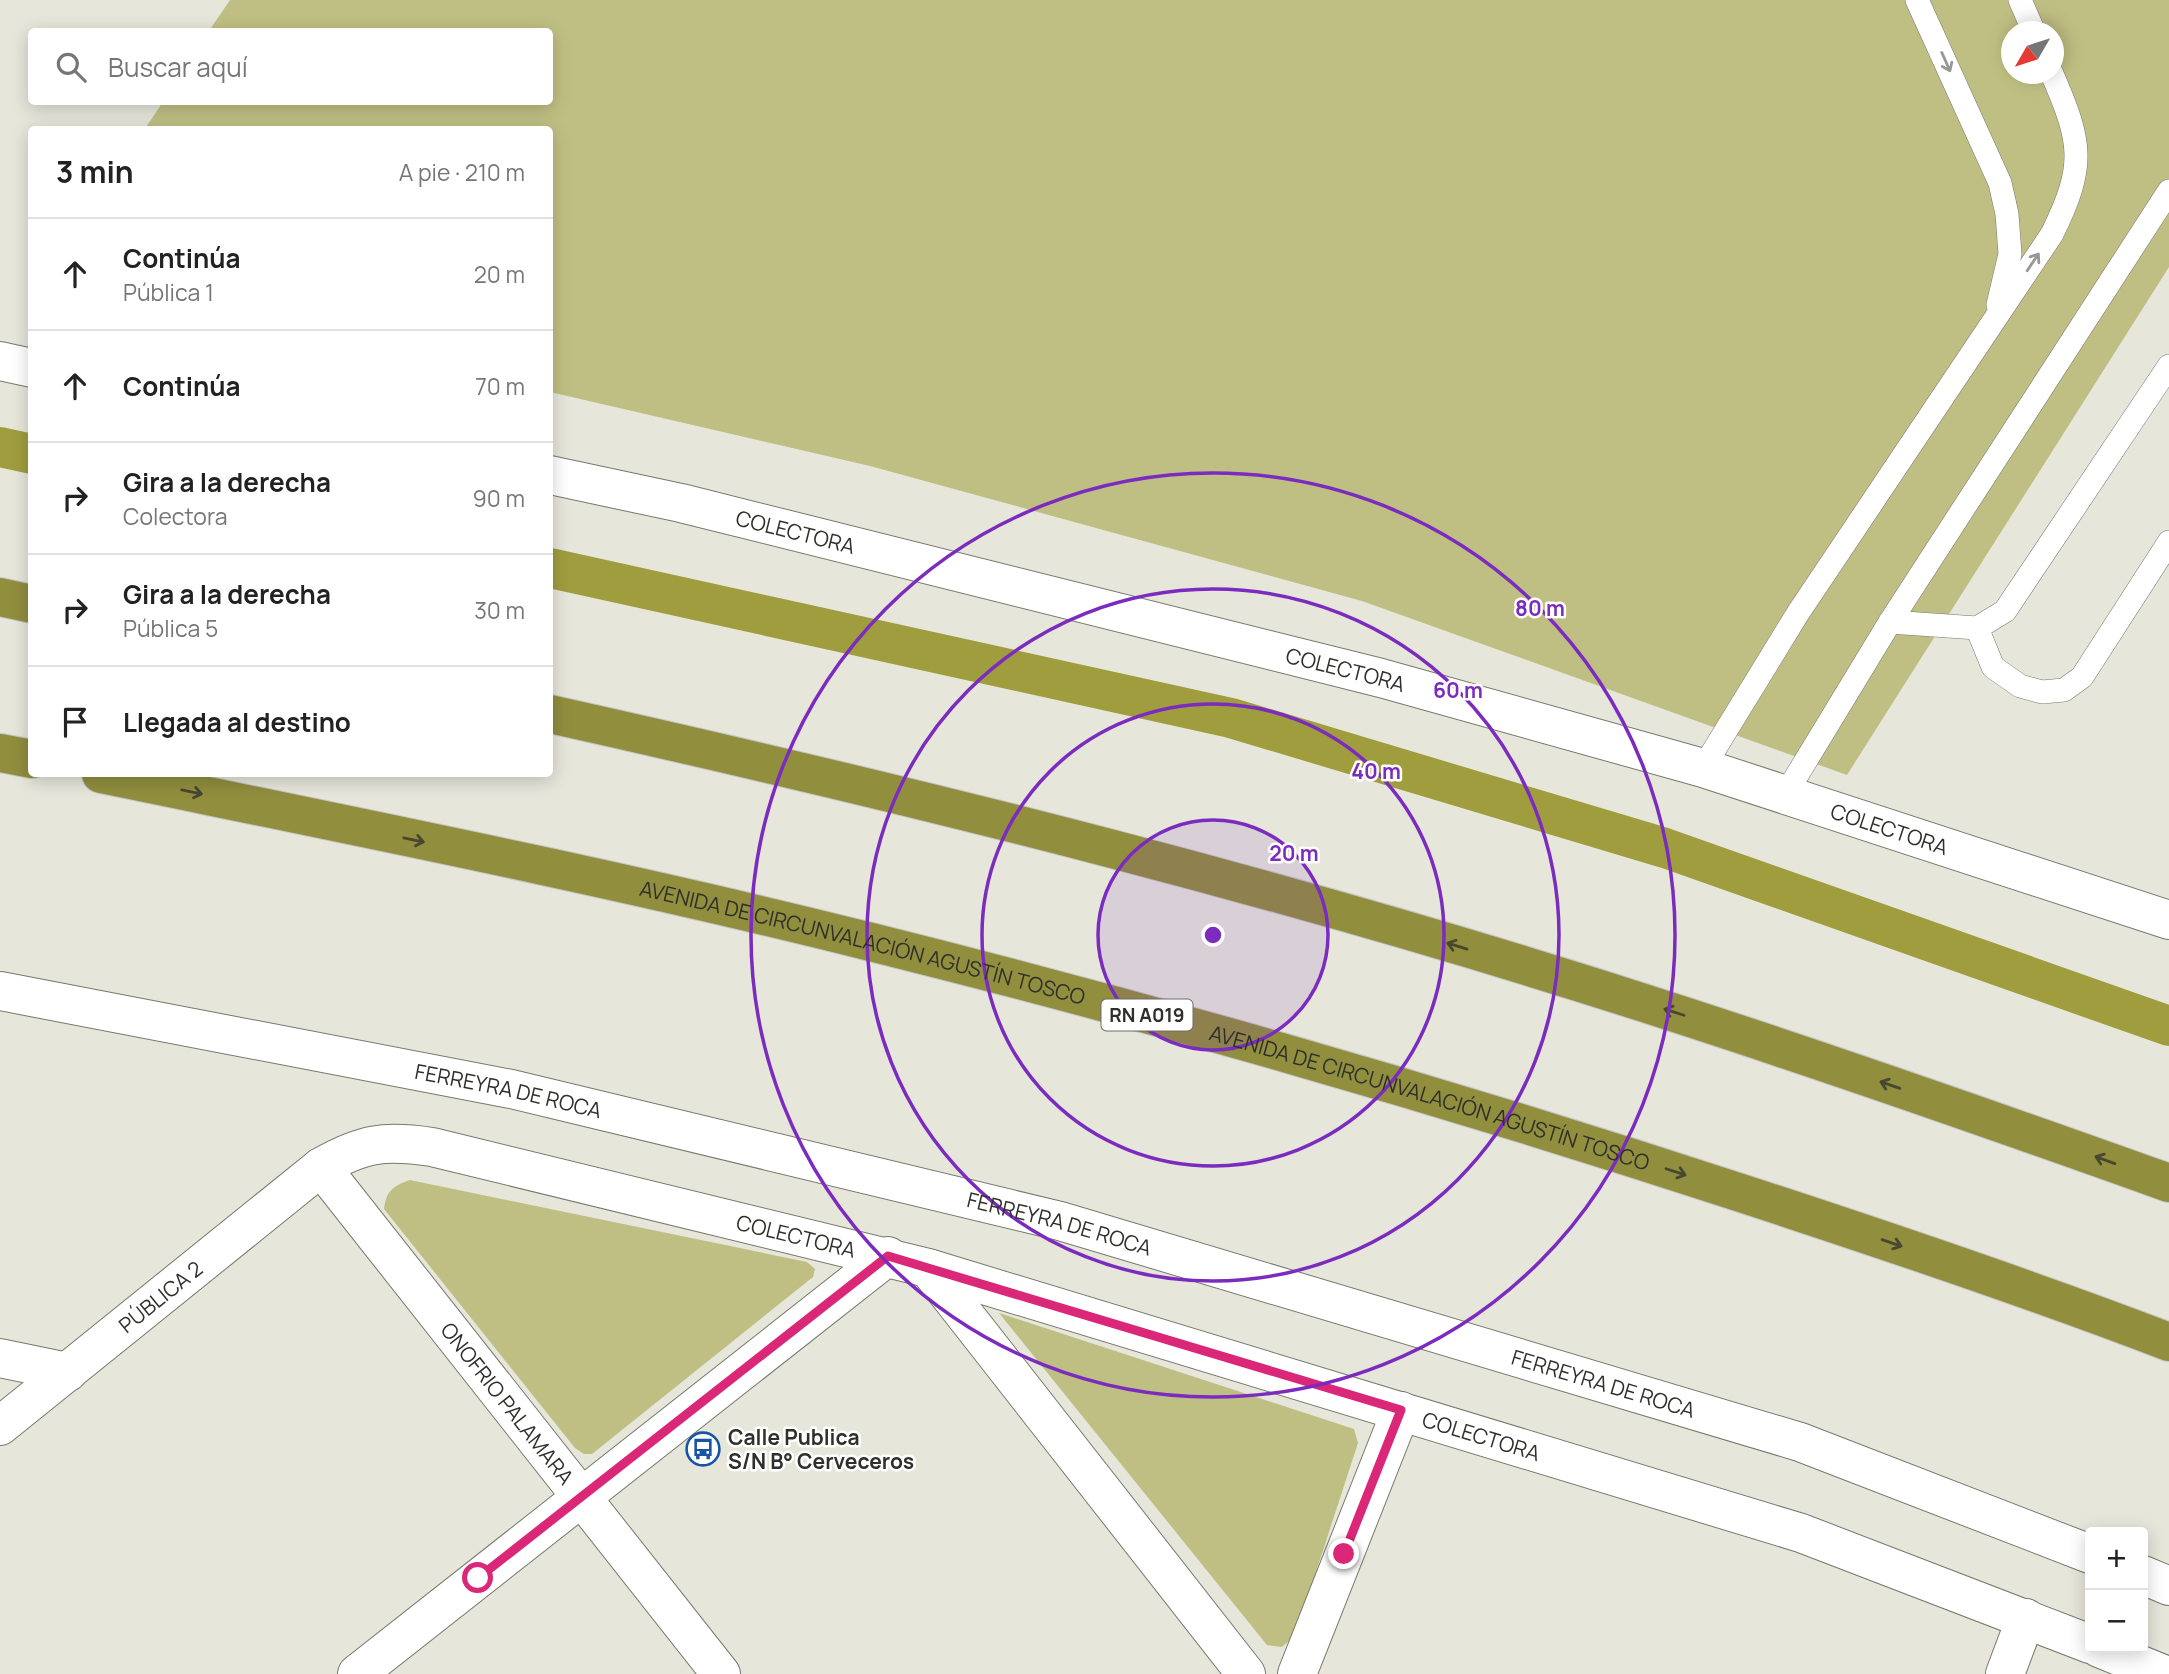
<!DOCTYPE html>
<html lang="es">
<head>
<meta charset="utf-8">
<style>
	body { margin:0; font-family:Manrope,sans-serif; background:#f6f6f6; color:#222 }
	.controls { position:absolute; right:21px; bottom:21px; display:grid; overflow:hidden; border-radius:7px; box-shadow:0 4px 18px #0003 }
	.controls button { width:63px; height:63px; display:grid; place-items:center; padding:0; border:0; border-bottom:2px solid #e0e0e0; background:#fff; color:#222; font:35px sans-serif }
	.compass { position:absolute; left:2001px; top:21px; width:63px; height:63px; border-radius:50%; background:#fff; box-shadow:0 4px 18px #0003; rotate:231deg }
	.stop { position:absolute; width:21px; height:21px; margin:-16px; border:5px solid #db2777; border-radius:50%; background:#fff }
	.stop.end { background:#db2777; border-color:#fff; box-shadow:0 2px 7px #0008 }
	.list { margin:0; padding:0; list-style:none }
	h2 { display:flex; justify-content:space-between; align-items:center; height:91px; margin:0; padding:0 28px; font-size:30px }
	h2 small { font-size:23px; font-weight:400; color:#767676 }
	.list li { display:grid; grid-template-columns:46px 1fr auto; gap:21px; align-items:center; box-sizing:border-box; height:112px; padding:0 28px; border-top:2px solid #e0e0e0 }
	.list b { display:block; font-size:26px; white-space:nowrap }
	.list p { margin:0; font-size:23px; white-space:nowrap; color:#767676 }
	.list em { font-size:23px; font-style:normal; color:#767676 }
	.icon { flex:none; width:38px; height:38px; fill:none; stroke:currentColor; stroke-width:2; stroke-linecap:round; stroke-linejoin:round }
	.map { position:relative; flex:none; width:2169px; height:1674px; overflow:hidden }
	.search { position:absolute; background:#fff; box-shadow:0 4px 18px #0003; left:28px; top:28px; width:525px; height:77px; display:flex; align-items:center; gap:18px; box-sizing:border-box; padding:0 24px; border-radius:7px; color:#767676; font-size:26px }
	.panel { position:absolute; background:#fff; box-shadow:0 4px 18px #0003; left:28px; top:126px; width:525px; height:651px; border-radius:7px }
	.map>svg:first-child { display:block }
</style>
</head>
<body>
<div class="map">
<svg width="2169" height="1674" viewBox="0 0 2169 1674">
	<rect width="100%" height="100%" fill="#e6e6db"/>
	<g fill="#c0bf83" fill-rule="evenodd">
		<path d="M230 0H2169V267L1847 775 1362 601 870 466 550 392V130H144L163 102H550V32L209 31ZM2011 32H2054V74H2011Z"/>
		<path d="M410 1180 807 1262 815 1269 813 1277 592 1454H584L575 1448 384 1209C386 1191 393 1186 410 1180Z"/>
		<path d="M999 1313 1354 1429 1358 1443 1295 1636 1282 1647 1267 1645Z"/>
	</g>
	<g fill="none" stroke-linecap="round" stroke-linejoin="round">
		<g stroke="#a09d3f" stroke-width="40">
			<path d="M0 447 32 454"/>
			<path d="M550 568 1231 718 1665 848 2169 1026"/>
		</g>
		<defs>
			<g id="service">
				<path d="M1917 0 2000 183 2007 214 2010 254 1998 305"/>
				<path d="M2020 0 2034 32"/>
				<path d="M1890 622 1977 628 2005 611 2169 366"/>
				<path d="M1977 628 1993 667 2020 686 2042 692 2064 690 2082 677 2169 542"/>
				<path d="M1703 768 1798 613 2052 234C2086 165 2082 143 2052 74"/>
				<path d="M1785 795 1890 622 2169 191"/>
			</g>
			<g id="minor">
				<path id="s1" d="M321 1167 721 1674"/>
				<path d="M928 1268 1246 1674"/>
				<path d="M0 1358 68 1372"/>
				<path id="s2" d="M0 1426 321 1167C363 1143 384 1140 432 1147L928 1268 1801 1533 2090 1644"/>
				<path d="M2099 1648 2163 1674"/>
				<path d="M357 1674 888 1256"/>
				<path d="M1297 1674 1401 1411"/>
				<path d="M2005 1674 2026 1618"/>
			</g>
			<g id="tertiary">
				<path d="M0 361 32 368"/>
				<path id="s3" d="M550 475 681 503 1381 678 1703 768 2169 920"/>
				<path id="s4" d="M0 991 511 1089 1060 1221 1800 1442 2090 1554"/>
				<path d="M2143 1575 2169 1586"/>
			</g>
			<g id="motorway">
				<path d="M0 597 32 604"/>
				<path d="M550 714C927 798 1304 892 1672 1012 1839 1066 2004 1124 2169 1183"/>
				<path d="M0 753 32 759"/>
				<path id="s5" d="M101 774C358 827 616 878 871 942 1164 1015 1454 1099 1741 1193 1885 1240 2028 1288 2169 1342"/>
			</g>
		</defs>
		<use href="#service" stroke="#78786e" stroke-width="24"/>
		<use href="#minor" stroke="#78786e" stroke-width="40"/>
		<use href="#tertiary" stroke="#78786e" stroke-width="40"/>
		<use href="#motorway" stroke="#c5c5c4" stroke-width="40"/>
		<use href="#service" stroke="#fff" stroke-width="23"/>
		<use href="#minor" stroke="#fff" stroke-width="38"/>
		<use href="#tertiary" stroke="#fff" stroke-width="38"/>
		<use href="#motorway" stroke="#918e3e" stroke-width="38"/>
	</g>
	<defs><path id="oneway-shaft" d="M-6 0H5M1.5-3L5.5 0L1.5 3" fill="none" stroke-width="1.6" stroke-linecap="round" stroke-linejoin="round" transform="scale(1.75)"/></defs>
	<g stroke="#979895">
		<use href="#oneway-shaft" transform="translate(1946 62) rotate(66)"/>
		<use href="#oneway-shaft" transform="translate(2033 262) rotate(-56)"/>
	</g>
	<g stroke="#484830">
		<use href="#oneway-shaft" transform="translate(192 792) rotate(12)"/>
		<use href="#oneway-shaft" transform="translate(414 840) rotate(12)"/>
		<use href="#oneway-shaft" transform="translate(1457 946) rotate(-163)"/>
		<use href="#oneway-shaft" transform="translate(1674 1012) rotate(-162)"/>
		<use href="#oneway-shaft" transform="translate(1890 1085) rotate(-161)"/>
		<use href="#oneway-shaft" transform="translate(2105 1160) rotate(-160)"/>
		<use href="#oneway-shaft" transform="translate(1676 1172) rotate(18)"/>
		<use href="#oneway-shaft" transform="translate(1892 1243) rotate(19)"/>
	</g>
	<g fill="none" stroke-linecap="round" stroke-linejoin="round">
		<path stroke="#db2777" stroke-width="9" d="M478 1578 888 1256 1401 1410 1344 1554"/>
	</g>
	<circle cx="1213" cy="935" r="115" fill="#7b2cbf" fill-opacity=".12"/>
	<g fill="none" stroke="#7b2cbf" stroke-width="3.5">
		<circle cx="1213" cy="935" r="115"/>
		<circle cx="1213" cy="935" r="231"/>
		<circle cx="1213" cy="935" r="346"/>
		<circle cx="1213" cy="935" r="462"/>
	</g>
	<defs>
		<symbol id="bus-ring" viewBox="-11 -11 22 22"><circle r="9.5" fill="#fff" stroke="#1654a4" stroke-width="1.5"/><path d="M-5-6H5V4H4V6H2V4H-2V6H-4V4H-5ZM-3.5-4V0h7V-4ZM-3.5 1.2v1.5H-2V1.2ZM2 1.2v1.5H3.5V1.2Z" fill="#1654a4"/></symbol>
	</defs>
	<g fill-rule="evenodd">
		<use href="#bus-ring" x="684" y="1430" width="38" height="38"/>
	</g>
	<g text-anchor="middle" dominant-baseline="central" stroke-width="5" stroke-linejoin="round" paint-order="stroke">
		<rect fill="#fff" stroke="#6d6e6b" stroke-width="2" x="1101.5" y="999.5" width="91" height="31" rx="5"/>
		<g font-size="19" font-weight="bold" fill="#2f302b">
			<text x="1147" y="1015">RN A019</text>
		</g>
		<g font-size="21" fill="#2f302b" stroke="#fff">
			<text stroke="none"><textPath href="#s3" startOffset="252">COLECTORA</textPath></text>
			<text stroke="none"><textPath href="#s3" startOffset="819">COLECTORA</textPath></text>
			<text stroke="none"><textPath href="#s3" startOffset="1386">COLECTORA</textPath></text>
			<text stroke="none"><textPath href="#s5" startOffset="780">AVENIDA DE CIRCUNVALACIÓN AGUSTÍN TOSCO</textPath></text>
			<text stroke="none"><textPath href="#s4" startOffset="518">FERREYRA DE ROCA</textPath></text>
			<text stroke="none"><textPath href="#s5" startOffset="1368">AVENIDA DE CIRCUNVALACIÓN AGUSTÍN TOSCO</textPath></text>
			<text stroke="none"><textPath href="#s4" startOffset="1085">FERREYRA DE ROCA</textPath></text>
			<text stroke="none"><textPath href="#s2" startOffset="903">COLECTORA</textPath></text>
			<text stroke="none"><textPath href="#s2" startOffset="206">PÚBLICA 2</textPath></text>
			<text stroke="none"><textPath href="#s4" startOffset="1652">FERREYRA DE ROCA</textPath></text>
			<text stroke="none"><textPath href="#s1" startOffset="301">ONOFRIO PALAMARA</textPath></text>
			<text stroke="none"><textPath href="#s2" startOffset="1617">COLECTORA</textPath></text>
		</g>
		<g font-size="21" font-weight="bold" fill="#2f302b" stroke="#fff" text-anchor="start">
			<text x="728" y="1437">Calle Publica<tspan x="728" dy="24">S/N B° Cerveceros</tspan></text>
		</g>
	</g>
	<circle cx="1213" cy="935" r="10" fill="#7b2cbf" stroke="#fff" stroke-width="3.5"/>
	<g font-size="21" text-anchor="middle" font-weight="bold" fill="#7b2cbf" stroke="#fff" stroke-width="5" stroke-linejoin="round" paint-order="stroke">
		<text x="1540" y="616">80 m</text>
		<text x="1458" y="698">60 m</text>
		<text x="1376" y="779">40 m</text>
		<text x="1294" y="861">20 m</text>
	</g>
</svg>
<div class="controls">
<button>+</button>
<button>−</button>
</div>
<svg class="compass" viewBox="-18 -18 36 36"><path d="M0-13l5 13h-10z" fill="#e53935"/><path d="M0 13l5-13h-10z" fill="#767676"/></svg>
<div class="stop" style="left:478px;top:1578px"></div>
<div class="stop end" style="left:1344px;top:1554px"></div>
<div class="search"><svg class="icon" aria-label="search" viewBox="0 0 24 24"><circle cx="10" cy="10" r="6"/><path d="M15 15l6 6"/></svg>Buscar aquí</div>
<section class="panel">
<h2>3 min<small>A pie · 210 m</small></h2>
<ul class="list">
<li><svg class="icon" aria-label="ahead" viewBox="0 0 24 24"><path d="M12 20V5M6 11l6-6 6 6"/></svg><div><b>Continúa</b><p>Pública 1</p></div><em>20 m</em></li>
<li><svg class="icon" aria-label="ahead" viewBox="0 0 24 24"><path d="M12 20V5M6 11l6-6 6 6"/></svg><div><b>Continúa</b></div><em>70 m</em></li>
<li><svg class="icon" aria-label="right" viewBox="0 0 24 24"><path d="M7 20v-9h11M14 6l5 5-5 5"/></svg><div><b>Gira a la derecha</b><p>Colectora</p></div><em>90 m</em></li>
<li><svg class="icon" aria-label="right" viewBox="0 0 24 24"><path d="M7 20v-9h11M14 6l5 5-5 5"/></svg><div><b>Gira a la derecha</b><p>Pública 5</p></div><em>30 m</em></li>
<li><svg class="icon" aria-label="arrive" viewBox="0 0 24 24"><path d="M6 21V4h12l-3 4 3 4H6"/></svg><div><b>Llegada al destino</b></div></li>
</ul>
</section>
</div>
</body>
</html>
